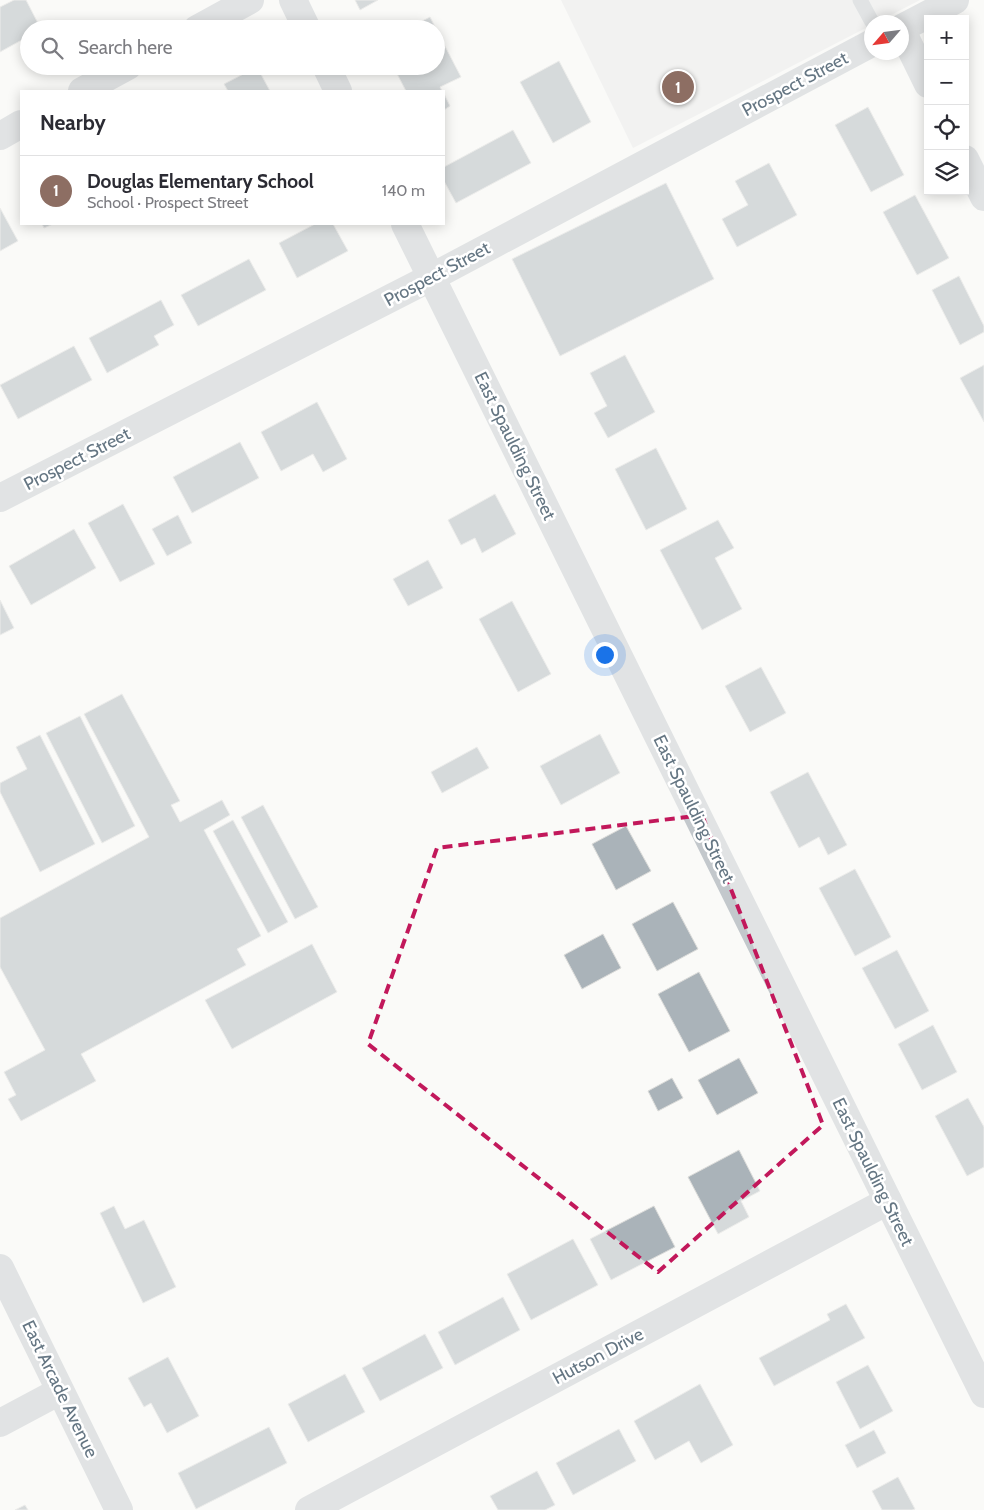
<!DOCTYPE html>
<html lang="en">
<head>
<meta charset="utf-8">
<style>
	body { margin:0; font-family:Cabin,sans-serif; background:#f7f7f7; color:#2b2b33 }
	.controls { position:absolute; right:15px; top:15px; display:grid; overflow:hidden; border-radius:0px; box-shadow:0 2px 12px #0003 }
	.controls button { width:45px; height:45px; display:grid; place-items:center; padding:0; border:0; border-bottom:1px solid #e1e1e2; background:#fff; color:#2b2b33; font:25px sans-serif }
	.compass { position:absolute; left:864px; top:15px; width:45px; height:45px; border-radius:50%; background:#fff; box-shadow:0 2px 12px #0003; rotate:242deg }
	.you { position:absolute; left:604px; top:654px; width:18px; height:18px; margin:-12px; border:4px solid #fff; border-radius:50%; background:#1a73e8; box-shadow:0 0 0 8px #1a73e833 }
	.badge { display:grid; place-items:center; width:32px; height:32px; border-radius:50%; background:#e4572e; color:#fff; font-size:16px; font-weight:700 }
	.pin { position:absolute; translate:-50% -50%; border:2px solid #fff; box-shadow:0 1px 5px #0006 }
	.list { margin:0; padding:0; list-style:none }
	h2 { display:flex; justify-content:space-between; align-items:center; height:65px; margin:0; padding:0 20px; font-size:21px }
	h2 small { font-size:16px; font-weight:400; color:#7c7c81 }
	.list li { display:grid; grid-template-columns:32px 1fr auto; gap:15px; align-items:center; box-sizing:border-box; height:70px; padding:0 20px; border-top:1px solid #e1e1e2 }
	.list b { display:block; font-size:19px; white-space:nowrap }
	.list p { margin:0; font-size:16px; white-space:nowrap; color:#7c7c81 }
	.list em { font-size:16px; font-style:normal; color:#7c7c81 }
	.icon { flex:none; width:28px; height:28px; fill:none; stroke:currentColor; stroke-width:2; stroke-linecap:round; stroke-linejoin:round }
	.map { position:relative; flex:none; width:984px; height:1510px; overflow:hidden }
	.search { position:absolute; background:#fff; box-shadow:0 2px 12px #0003; left:20px; top:20px; width:425px; height:55px; display:flex; align-items:center; gap:12px; box-sizing:border-box; padding:0 18px; border-radius:28px; color:#7c7c81; font-size:19px }
	.panel { position:absolute; background:#fff; box-shadow:0 2px 12px #0003; left:20px; top:90px; width:425px; height:135px; border-radius:0px }
	.map>svg:first-child { display:block }
</style>
</head>
<body>
<div class="map">
<svg width="984" height="1510" viewBox="0 0 984 1510">
	<rect width="100%" height="100%" fill="#fafaf8"/>
	<path fill="#e8e9e9" d="M561 0H920L633 148Z"/>
	<g fill="#aab3b9" stroke="#dcdcda">
		<path d="M14 0H26L41 29H29V36L0 52V7Z"/>
		<path d="M355 0H378L360 10Z"/>
		<path d="M430 17 436 29H407Z"/>
		<path d="M436 29 461 77 440 87 442 91H406L393 66H436Z"/>
		<path d="M559 61 591 122 553 143 520 82Z"/>
		<path d="M257 67 270 91H228L224 84Z"/>
		<path d="M444 94 450 106 444 110Z"/>
		<path d="M868 107 904 175 871 192 835 125Z"/>
		<path d="M513 130 531 163 456 203 444 181V167Z"/>
		<path d="M769 163 797 215 737 247 722 219 748 205 735 181Z"/>
		<path d="M666 183 714 279 560 356 512 259Z"/>
		<path d="M915 195 949 258 917 275 883 212Z"/>
		<path d="M0 208 18 241 0 251Z"/>
		<path d="M42 224H53L44 228Z"/>
		<path d="M315 224H333L348 251 297 278 279 243Z"/>
		<path d="M249 259 266 290 198 326 181 295Z"/>
		<path d="M959 276 984 326V332L960 345 932 290Z"/>
		<path d="M161 300 174 325 154 336 159 345 107 373 89 338Z"/>
		<path d="M74 346 92 380 18 419 0 385Z"/>
		<path d="M625 355 655 412 608 438 594 413 607 406 590 373Z"/>
		<path d="M984 365V422L960 378Z"/>
		<path d="M317 402 347 459 323 472 313 454 281 471 261 432Z"/>
		<path d="M240 442 259 478 192 513 173 477Z"/>
		<path d="M656 448 687 509 646 530 615 469Z"/>
		<path d="M495 494 516 534 482 553 475 538 461 545 448 520Z"/>
		<path d="M123 504 155 564 120 582 88 523Z"/>
		<path d="M178 515 192 543 167 556 152 529Z"/>
		<path d="M718 520 734 548 715 558 742 609 702 630 660 550Z"/>
		<path d="M74 529 96 568 31 605 9 566Z"/>
		<path d="M428 560 443 588 408 606 393 579Z"/>
		<path d="M0 600 14 628 0 635Z"/>
		<path d="M512 601 551 674 518 692 479 619Z"/>
		<path d="M761 667 786 713 750 732 725 686Z"/>
		<path d="M122 694 180 801 171 805 180 822 222 800 230 815 204 830 261 936 237 949 246 965 81 1054 96 1081 21 1121 8 1099 16 1095 4 1072 45 1050 0 967V918L149 837 84 714Z"/>
		<path d="M80 716 135 826 102 843 46 733Z"/>
		<path d="M600 734 620 773 561 805 540 766Z"/>
		<path d="M40 735 95 844 40 872 0 792V783L27 769 16 747Z"/>
		<path d="M477 747 489 768 442 793 431 772Z"/>
		<path d="M808 772 847 845 828 855 819 837 799 848 770 792Z"/>
		<path d="M263 805 318 907 295 919 241 817Z"/>
		<path d="M233 820 288 922 268 933 213 831Z"/>
		<path d="M626 826 651 871 616 890 592 844Z"/>
		<path d="M855 869 891 937 855 956 819 888Z"/>
		<path d="M673 902 698 949 657 971 632 924Z"/>
		<path d="M603 934 621 968 582 989 564 955Z"/>
		<path d="M312 944 337 992 232 1049 205 1000Z"/>
		<path d="M897 950 929 1011 895 1029 862 968Z"/>
		<path d="M699 972 730 1031 689 1052 658 994Z"/>
		<path d="M933 1025 957 1072 922 1090 898 1044Z"/>
		<path d="M739 1058 758 1093 717 1115 698 1080Z"/>
		<path d="M672 1078 683 1098 658 1111 648 1091Z"/>
		<path d="M968 1098 984 1127V1167L967 1176 935 1116Z"/>
		<path d="M739 1150 760 1191 741 1201 749 1217 718 1234 688 1177Z"/>
		<path d="M114 1206 125 1229 144 1220 176 1287 143 1303 100 1213Z"/>
		<path d="M654 1206 675 1247 611 1280 590 1239Z"/>
		<path d="M573 1239 598 1285 531 1320 507 1274Z"/>
		<path d="M503 1297 520 1330 455 1365 438 1332Z"/>
		<path d="M846 1304 865 1338 774 1386 759 1358 830 1320 827 1314Z"/>
		<path d="M425 1334 443 1368 380 1401 362 1368Z"/>
		<path d="M168 1357 199 1416 167 1433 151 1403 144 1407 128 1378Z"/>
		<path d="M868 1365 893 1411 860 1429 836 1382Z"/>
		<path d="M345 1374 365 1412 308 1442 288 1404Z"/>
		<path d="M700 1384 733 1445 701 1463 689 1441 655 1460 634 1421Z"/>
		<path d="M269 1427 287 1463 196 1509 178 1473Z"/>
		<path d="M619 1429 636 1461 573 1495 556 1463Z"/>
		<path d="M874 1430 886 1453 857 1468 845 1445Z"/>
		<path d="M537 1471 555 1505 545 1510H498L490 1496Z"/>
		<path d="M898 1477 915 1509 912 1510H882L872 1491Z"/>
		<path d="M25 1505 28 1510H15Z"/>
	</g>
	<g fill="none" stroke-linecap="round" stroke-linejoin="round">
		<path stroke="#c3c8cc" stroke-width="15" d="M860 0 872 22"/>
		<g stroke="#c3c8cc" stroke-width="28">
			<path d="M902 28 955 0"/>
			<path d="M197 29 250 0"/>
			<path d="M902 31 928 84"/>
			<path d="M82 91 128 66"/>
			<path d="M0 136 21 124"/>
			<path d="M965 159 984 197"/>
			<path d="M0 498 432 277 872 43"/>
			<path d="M0 1268 119 1510"/>
			<path d="M0 1423 60 1391"/>
			<path d="M309 1510 888 1201"/>
		</g>
		<g stroke="#c3c8cc" stroke-width="28">
			<path d="M293 0 307 29"/>
			<path d="M326 66 338 91"/>
			<path d="M405 224 888 1201 984 1394"/>
		</g>
	</g>
	<path d="M0 0H984V1510H0ZM702 815 823 1125 658 1272 368 1044 437 848Z" fill="#fafaf8" fill-opacity=".55" fill-rule="evenodd"/>
	<path fill="none" stroke="#c2185b" stroke-width="4" stroke-dasharray="10 6" stroke-linejoin="round" d="M702 815 823 1125 658 1272 368 1044 437 848Z"/>
	<g text-anchor="middle" dominant-baseline="central" stroke-width="5" stroke-linejoin="round" paint-order="stroke">
		<g font-size="18" fill="#657683" stroke="#fff">
			<text transform="translate(795 84) rotate(-28)">Prospect Street</text>
			<text transform="translate(437 274) rotate(-28)">Prospect Street</text>
			<text transform="translate(515 446) rotate(64)">East Spaulding Street</text>
			<text transform="translate(77 459) rotate(-27)">Prospect Street</text>
			<text transform="translate(694 809) rotate(64)">East Spaulding Street</text>
			<text transform="translate(873 1172) rotate(64)">East Spaulding Street</text>
			<text transform="translate(598 1356) rotate(-28)">Hutson Drive</text>
			<text transform="translate(60 1389) rotate(64)">East Arcade Avenue</text>
		</g>
	</g>
</svg>
<div class="controls">
<button>+</button>
<button>−</button>
<button><svg class="icon" aria-label="locate" viewBox="0 0 24 24"><circle cx="12" cy="12" r="6"/><path d="M12 2v4M12 18v4M2 12h4M18 12h4"/></svg></button>
<button><svg class="icon" aria-label="layers" viewBox="0 0 24 24"><path d="M12 4l9 5-9 5-9-5zM3 14l9 5 9-5"/></svg></button>
</div>
<svg class="compass" viewBox="-18 -18 36 36"><path d="M0-13l5 13h-10z" fill="#e53935"/><path d="M0 13l5-13h-10z" fill="#7c7c81"/></svg>
<div class="you"></div>
<div class="pin badge" style="left:678px;top:87px;background:#8d6e63">1</div>
<div class="search"><svg class="icon" aria-label="search" viewBox="0 0 24 24"><circle cx="10" cy="10" r="6"/><path d="M15 15l6 6"/></svg>Search here</div>
<section class="panel">
<h2>Nearby<small></small></h2>
<ul class="list">
<li><span class="badge" style="background:#8d6e63">1</span><div><b>Douglas Elementary School</b><p>School · Prospect Street</p></div><em>140 m</em></li>
</ul>
</section>
</div>
</body>
</html>
